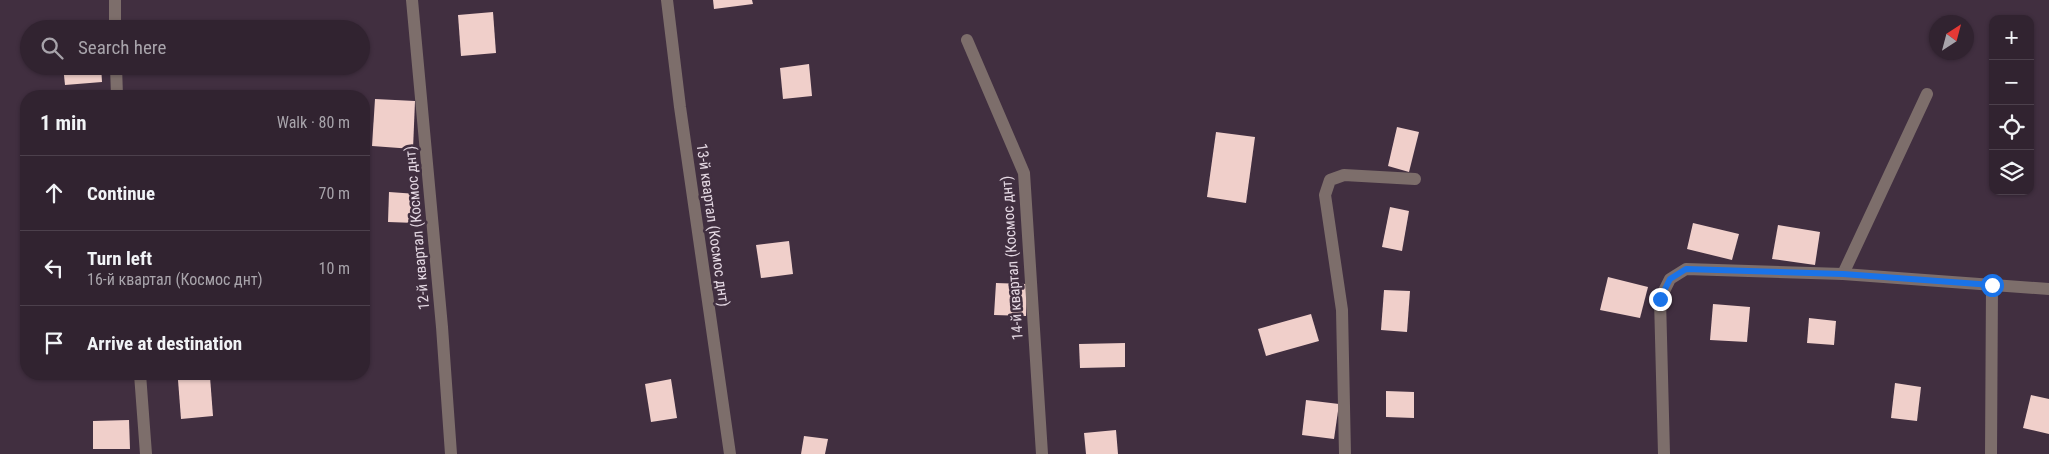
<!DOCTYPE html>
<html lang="en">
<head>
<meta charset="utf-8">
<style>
	body { margin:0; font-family:"Roboto Condensed",sans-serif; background:#392b38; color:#f1f3f6 }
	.controls { position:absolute; right:15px; top:15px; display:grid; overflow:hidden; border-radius:10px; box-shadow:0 1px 4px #0004 }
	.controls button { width:45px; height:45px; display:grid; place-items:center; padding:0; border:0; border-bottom:1px solid #4c404c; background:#312330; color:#f1f3f6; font:25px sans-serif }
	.compass { position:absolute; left:1929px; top:15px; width:45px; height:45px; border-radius:50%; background:#312330; box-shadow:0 1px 4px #0004; rotate:36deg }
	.stop { position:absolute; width:15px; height:15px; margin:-11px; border:4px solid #1a73e8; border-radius:50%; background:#fff }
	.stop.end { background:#1a73e8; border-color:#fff; box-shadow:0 1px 5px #0008 }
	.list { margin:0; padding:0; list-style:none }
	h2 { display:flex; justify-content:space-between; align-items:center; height:65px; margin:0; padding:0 20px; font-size:21px }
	h2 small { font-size:16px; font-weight:400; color:#a8a4ab }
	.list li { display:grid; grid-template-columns:32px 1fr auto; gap:15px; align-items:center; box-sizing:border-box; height:75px; padding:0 20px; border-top:1px solid #4c404c }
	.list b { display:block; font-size:19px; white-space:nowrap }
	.list p { margin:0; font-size:16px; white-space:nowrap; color:#a8a4ab }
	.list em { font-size:16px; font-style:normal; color:#a8a4ab }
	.icon { flex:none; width:28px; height:28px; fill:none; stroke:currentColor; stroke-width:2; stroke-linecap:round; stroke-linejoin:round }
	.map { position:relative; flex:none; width:2049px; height:454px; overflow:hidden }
	.search { position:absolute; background:#312330; box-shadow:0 1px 4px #0004; left:20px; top:20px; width:350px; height:55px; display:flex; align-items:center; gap:12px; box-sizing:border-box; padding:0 18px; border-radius:28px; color:#a8a4ab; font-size:19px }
	.panel { position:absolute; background:#312330; box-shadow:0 1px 4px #0004; left:20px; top:90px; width:350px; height:290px; border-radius:20px }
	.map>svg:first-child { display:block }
</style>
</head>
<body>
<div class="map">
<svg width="2049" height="454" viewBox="0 0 2049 454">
	<rect width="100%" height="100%" fill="#412f40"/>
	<g fill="#f0cfca">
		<path d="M713 0H752L753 4 714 9Z"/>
		<path d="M493 12 496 53 461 56 458 15Z"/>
		<path d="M809 64 812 96 783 99 780 68Z"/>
		<path d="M63 66H101L102 82 65 85Z"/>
		<path d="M375 99 415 101 413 149 372 146Z"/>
		<path d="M1397 127 1419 132 1409 172 1388 166Z"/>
		<path d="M1216 132 1255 137 1246 203 1207 197Z"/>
		<path d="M389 192 417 194 416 223 388 222Z"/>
		<path d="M1390 207 1409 211 1402 251 1382 247Z"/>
		<path d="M1693 223 1739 234 1732 260 1687 249Z"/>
		<path d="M1778 225 1820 232 1815 265 1772 259Z"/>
		<path d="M789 241 793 274 761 278 756 245Z"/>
		<path d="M1608 277 1648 287 1640 318 1600 310Z"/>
		<path d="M996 283 1027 284 1026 316 994 315Z"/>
		<path d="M1384 290 1410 291 1407 332 1381 330Z"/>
		<path d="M1713 304 1750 307 1747 342 1710 340Z"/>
		<path d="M1311 314 1319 341 1266 356 1258 329Z"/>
		<path d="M1809 318 1836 321 1834 345 1807 343Z"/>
		<path d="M1125 343V367L1080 368 1079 344Z"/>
		<path d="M210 377 213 416 181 419 178 380Z"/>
		<path d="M671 379 677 418 651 422 645 384Z"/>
		<path d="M1895 383 1921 387 1917 421 1891 418Z"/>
		<path d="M1386 391 1414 392V418L1386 417Z"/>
		<path d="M2031 395 2049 399V434L2023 428Z"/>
		<path d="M1306 400 1339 404 1334 439 1302 435Z"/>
		<path d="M129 420 130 449H93V421Z"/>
		<path d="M1116 430 1118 454H1086L1084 433Z"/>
		<path d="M804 436 828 439 825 454H801Z"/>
	</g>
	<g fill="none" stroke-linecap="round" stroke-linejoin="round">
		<g stroke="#7d6e6b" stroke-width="12">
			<path d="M115 0V29"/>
			<path d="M412 0 442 327 451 454"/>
			<path d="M667 0 680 107 730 454"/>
			<path d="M967 40 1024 173 1042 454"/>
			<path d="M116 66 117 96"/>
			<path d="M1843 274 1927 94"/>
			<path d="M140 374 146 454"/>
			<path d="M1345 454 1342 310 1325 195 1330 180 1344 175 1415 179"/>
			<path d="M1664 454 1660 299 1670 279 1686 269 1843 274 2049 289"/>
			<path d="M1991 454 1992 285"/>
		</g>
	</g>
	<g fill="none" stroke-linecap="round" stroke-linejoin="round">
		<path stroke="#1a73e8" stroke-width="6" d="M1660 299 1670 279 1686 269 1843 274 1992 285"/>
	</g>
	<g text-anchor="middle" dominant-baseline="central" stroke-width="5" stroke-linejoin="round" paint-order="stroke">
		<g font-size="15" fill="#e4d8e3" stroke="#412f40">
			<text transform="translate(713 225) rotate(82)">13-й квартал (Космос днт)</text>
			<text transform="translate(417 228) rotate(-95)">12-й квартал (Космос днт)</text>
			<text transform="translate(1012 258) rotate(-94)">14-й квартал (Космос днт)</text>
		</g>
	</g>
</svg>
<div class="controls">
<button>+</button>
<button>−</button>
<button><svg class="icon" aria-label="locate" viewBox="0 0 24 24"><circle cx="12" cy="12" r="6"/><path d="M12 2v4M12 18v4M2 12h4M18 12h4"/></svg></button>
<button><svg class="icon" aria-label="layers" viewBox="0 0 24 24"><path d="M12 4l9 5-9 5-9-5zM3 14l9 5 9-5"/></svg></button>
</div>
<svg class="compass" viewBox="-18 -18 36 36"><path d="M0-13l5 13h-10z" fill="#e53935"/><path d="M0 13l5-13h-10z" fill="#a8a4ab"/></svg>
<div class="stop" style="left:1992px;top:285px"></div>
<div class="stop end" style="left:1660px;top:299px"></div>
<div class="search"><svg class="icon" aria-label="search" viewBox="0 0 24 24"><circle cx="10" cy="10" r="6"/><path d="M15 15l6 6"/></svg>Search here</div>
<section class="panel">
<h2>1 min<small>Walk · 80 m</small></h2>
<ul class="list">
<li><svg class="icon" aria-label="ahead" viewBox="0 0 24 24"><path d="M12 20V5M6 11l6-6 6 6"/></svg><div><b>Continue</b></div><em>70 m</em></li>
<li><svg class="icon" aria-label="left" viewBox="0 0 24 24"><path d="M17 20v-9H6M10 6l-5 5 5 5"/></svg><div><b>Turn left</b><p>16-й квартал (Космос днт)</p></div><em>10 m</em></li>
<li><svg class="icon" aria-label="arrive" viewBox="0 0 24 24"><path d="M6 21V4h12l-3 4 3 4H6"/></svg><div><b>Arrive at destination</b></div></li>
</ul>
</section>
</div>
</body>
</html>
